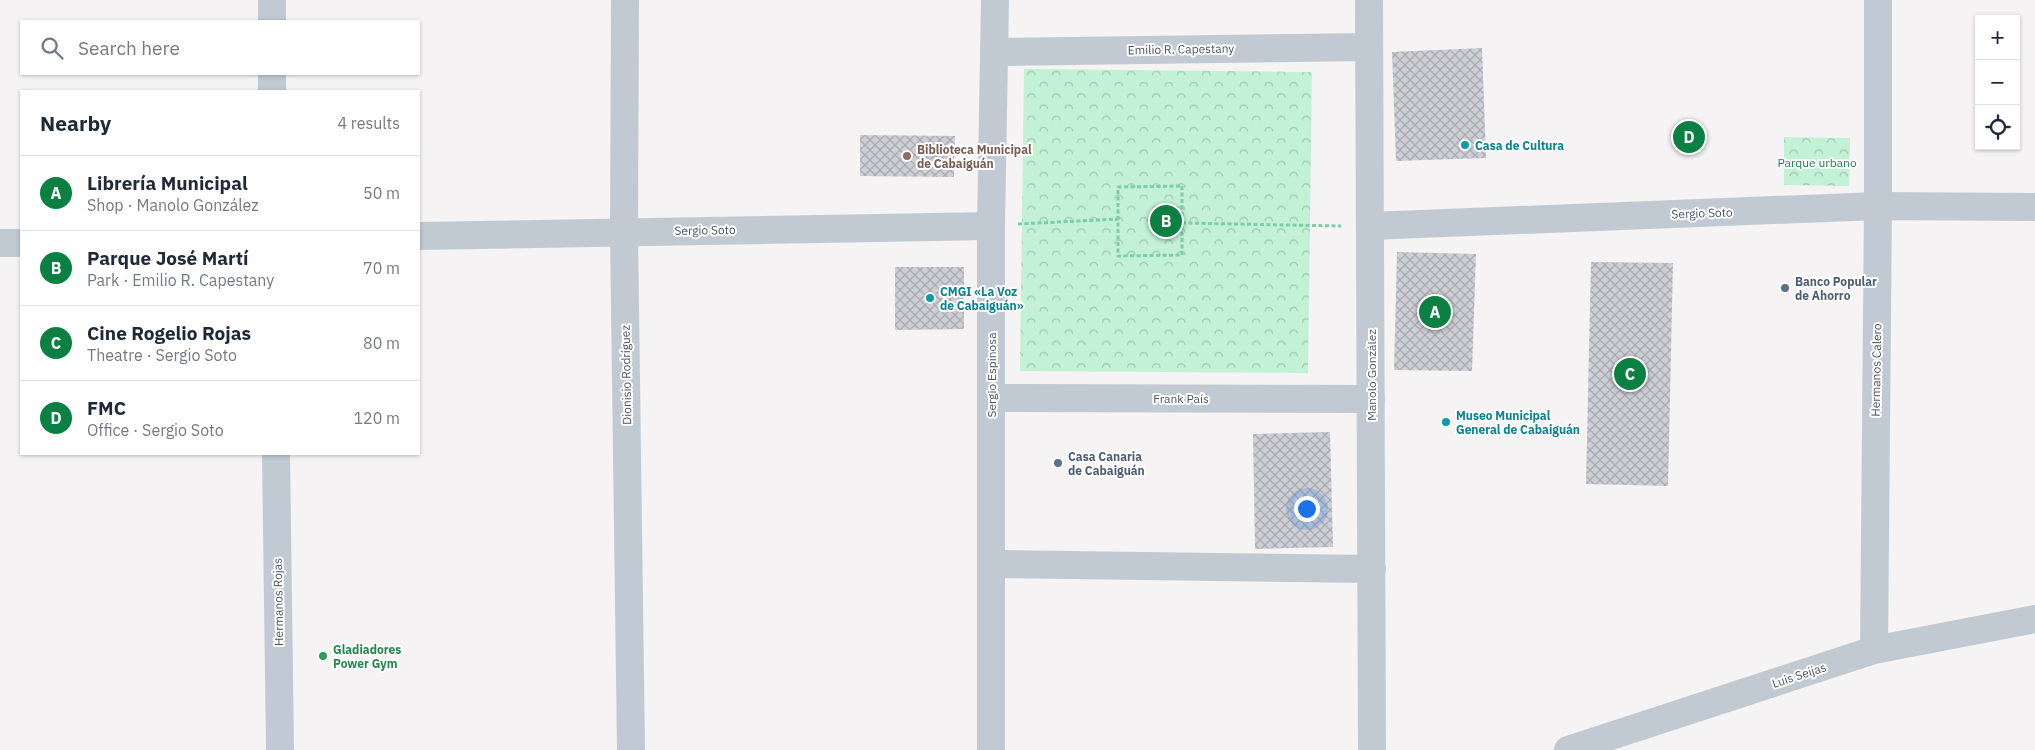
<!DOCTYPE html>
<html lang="en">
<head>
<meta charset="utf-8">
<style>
	body { margin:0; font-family:"IBM Plex Sans",sans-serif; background:#f6f6f7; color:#1f2937 }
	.controls { position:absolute; right:15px; top:15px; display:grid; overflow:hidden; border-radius:0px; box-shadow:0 1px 4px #0004 }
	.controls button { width:45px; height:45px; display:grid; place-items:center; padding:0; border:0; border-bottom:1px solid #e0e1e3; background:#fff; color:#1f2937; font:25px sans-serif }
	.you { position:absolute; left:1306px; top:508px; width:18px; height:18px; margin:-12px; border:4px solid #fff; border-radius:50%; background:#1a73e8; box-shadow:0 0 0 8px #1a73e833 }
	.badge { display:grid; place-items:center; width:32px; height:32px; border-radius:50%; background:#0b8043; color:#fff; font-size:16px; font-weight:700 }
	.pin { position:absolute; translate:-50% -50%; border:2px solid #fff; box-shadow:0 1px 5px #0006 }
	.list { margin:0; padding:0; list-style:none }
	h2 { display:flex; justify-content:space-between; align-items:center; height:65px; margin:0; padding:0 20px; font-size:21px }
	h2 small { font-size:16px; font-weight:400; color:#747a83 }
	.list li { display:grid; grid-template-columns:32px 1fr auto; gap:15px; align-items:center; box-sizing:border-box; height:75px; padding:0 20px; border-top:1px solid #e0e1e3 }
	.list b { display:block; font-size:19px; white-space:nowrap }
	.list p { margin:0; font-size:16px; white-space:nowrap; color:#747a83 }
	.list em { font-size:16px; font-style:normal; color:#747a83 }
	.icon { flex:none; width:28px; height:28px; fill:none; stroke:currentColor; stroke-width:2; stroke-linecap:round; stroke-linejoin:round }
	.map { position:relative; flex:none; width:2035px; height:750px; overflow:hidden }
	.search { position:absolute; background:#fff; box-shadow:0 1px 4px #0004; left:20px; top:20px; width:400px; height:55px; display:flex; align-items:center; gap:12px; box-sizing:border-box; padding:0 18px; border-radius:0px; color:#747a83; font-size:19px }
	.panel { position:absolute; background:#fff; box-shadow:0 1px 4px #0004; left:20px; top:90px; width:400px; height:365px; border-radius:0px }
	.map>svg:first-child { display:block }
</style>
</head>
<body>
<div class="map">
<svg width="2035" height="750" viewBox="0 0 2035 750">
	<defs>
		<pattern id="park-crowns" width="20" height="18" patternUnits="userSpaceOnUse" patternTransform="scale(1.25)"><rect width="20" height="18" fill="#c3f1d5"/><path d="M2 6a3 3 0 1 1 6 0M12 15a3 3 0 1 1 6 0" fill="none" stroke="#a0c6b0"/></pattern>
		<pattern id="building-cross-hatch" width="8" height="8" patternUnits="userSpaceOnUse" patternTransform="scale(1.25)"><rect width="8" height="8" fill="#cdcfd5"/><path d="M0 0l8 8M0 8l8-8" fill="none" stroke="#a8abb0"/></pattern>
	</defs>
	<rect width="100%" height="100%" fill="#f5f3f3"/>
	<g fill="url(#park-crowns)">
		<path d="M1024 69 1312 72 1308 373 1020 371Z"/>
		<path d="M1784 137 1850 138 1849 186 1784 185Z"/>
	</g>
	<g fill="url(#building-cross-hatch)">
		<path d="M1482 48 1486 158 1396 161 1392 52Z"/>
		<path d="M860 135 955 136 954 177 860 176Z"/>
		<path d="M1397 252 1476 254 1472 371 1394 370Z"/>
		<path d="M1591 262 1673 263 1668 486 1586 484Z"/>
		<path d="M895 267H964V329L895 330Z"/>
		<path d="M1330 432 1333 547 1255 549 1253 434Z"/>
	</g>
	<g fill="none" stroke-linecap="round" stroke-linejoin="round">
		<g stroke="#7ad0a6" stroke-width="3" stroke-dasharray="4 2.5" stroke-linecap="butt">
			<path d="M1182 186V255L1118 256V187Z"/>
			<path d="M1182 223 1341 226"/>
			<path d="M1018 224 1118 219"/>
		</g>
		<g stroke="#c1cad2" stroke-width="28">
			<path d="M272 0V21"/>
			<path d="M625 0 624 232 631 750"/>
			<path d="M1369 0 1372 750"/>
			<path d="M994 52 1369 47"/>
			<path d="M272 74V91"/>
			<path d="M1370 226 1878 206 2035 207"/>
			<path d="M419 236 991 226"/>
			<path d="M0 243H21"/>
			<path d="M991 398 1371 399"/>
			<path d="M276 454 280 750"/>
			<path d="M991 564 1372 569"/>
			<path d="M1874 650 1878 206V0"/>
			<path d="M991 750V226L995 0"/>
			<path d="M1568 750 1874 650 2035 619"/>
		</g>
	</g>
	<g fill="#0f9aa8" stroke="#fff" stroke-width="2">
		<circle cx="1465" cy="145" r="5"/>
		<circle cx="930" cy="298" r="5"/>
		<circle cx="1446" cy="422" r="5"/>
	</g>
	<circle fill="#8d6e63" stroke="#fff" stroke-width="2" cx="907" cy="156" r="5"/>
	<g fill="#5c6f8a" stroke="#fff" stroke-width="2">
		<circle cx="1785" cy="288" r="5"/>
		<circle cx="1058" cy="463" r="5"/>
	</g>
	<circle fill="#2e9e5b" stroke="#fff" stroke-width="2" cx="323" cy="656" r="5"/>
	<g text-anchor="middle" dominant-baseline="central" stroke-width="4" stroke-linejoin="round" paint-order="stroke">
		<g font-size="12" fill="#4a5661" stroke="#fff">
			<text transform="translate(1181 49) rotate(-1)">Emilio R. Capestany</text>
			<text transform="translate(1702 213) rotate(-2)">Sergio Soto</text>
			<text transform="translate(705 230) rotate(-1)">Sergio Soto</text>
			<text transform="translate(1876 370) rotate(-89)">Hermanos Calero</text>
			<text transform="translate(626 375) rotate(-91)">Dionisio Rodríguez</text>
			<text transform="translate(991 375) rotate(-90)">Sergio Espinosa</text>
			<text transform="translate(1371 375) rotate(-90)">Manolo González</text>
			<text x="1181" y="398">Frank País</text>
			<text transform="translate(278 602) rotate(-91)">Hermanos Rojas</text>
			<text transform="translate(1799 675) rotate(-18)">Luis Seijas</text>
		</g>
		<g font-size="12" font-weight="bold" fill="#0d838f" stroke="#fff" text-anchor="start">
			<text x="1475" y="145">Casa de Cultura</text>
			<text x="940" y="291">CMGI «La Voz<tspan x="940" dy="14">de Cabaiguán»</tspan></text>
			<text x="1456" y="415">Museo Municipal<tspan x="1456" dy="14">General de Cabaiguán</tspan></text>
		</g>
		<g font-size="12" font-weight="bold" fill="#785e54" stroke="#fff" text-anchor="start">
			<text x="917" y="149">Biblioteca Municipal<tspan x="917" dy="14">de Cabaiguán</tspan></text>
		</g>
		<g font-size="12" fill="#17864f" stroke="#fff">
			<text x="1817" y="162">Parque urbano</text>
		</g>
		<g font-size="12" font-weight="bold" fill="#4e5e75" stroke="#fff" text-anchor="start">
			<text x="1795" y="281">Banco Popular<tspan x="1795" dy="14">de Ahorro</tspan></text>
			<text x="1068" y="456">Casa Canaria<tspan x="1068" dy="14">de Cabaiguán</tspan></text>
		</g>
		<g font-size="12" font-weight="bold" fill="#27864d" stroke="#fff" text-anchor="start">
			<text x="333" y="649">Gladiadores<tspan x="333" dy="14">Power Gym</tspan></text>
		</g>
	</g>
</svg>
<div class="controls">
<button>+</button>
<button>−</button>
<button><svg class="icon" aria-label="locate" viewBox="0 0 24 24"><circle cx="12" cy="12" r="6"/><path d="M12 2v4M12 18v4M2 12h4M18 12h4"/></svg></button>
</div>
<div class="you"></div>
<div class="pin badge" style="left:1435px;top:312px">A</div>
<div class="pin badge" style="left:1166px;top:221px">B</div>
<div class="pin badge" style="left:1630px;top:374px">C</div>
<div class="pin badge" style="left:1689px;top:137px">D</div>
<div class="search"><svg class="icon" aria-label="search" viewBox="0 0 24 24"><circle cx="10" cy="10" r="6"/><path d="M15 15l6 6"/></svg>Search here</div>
<section class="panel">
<h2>Nearby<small>4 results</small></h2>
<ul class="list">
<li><span class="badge">A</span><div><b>Librería Municipal</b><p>Shop · Manolo González</p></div><em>50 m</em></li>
<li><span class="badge">B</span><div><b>Parque José Martí</b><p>Park · Emilio R. Capestany</p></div><em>70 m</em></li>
<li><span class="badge">C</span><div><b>Cine Rogelio Rojas</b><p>Theatre · Sergio Soto</p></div><em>80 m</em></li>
<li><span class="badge">D</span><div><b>FMC</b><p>Office · Sergio Soto</p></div><em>120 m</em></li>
</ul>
</section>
</div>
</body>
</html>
